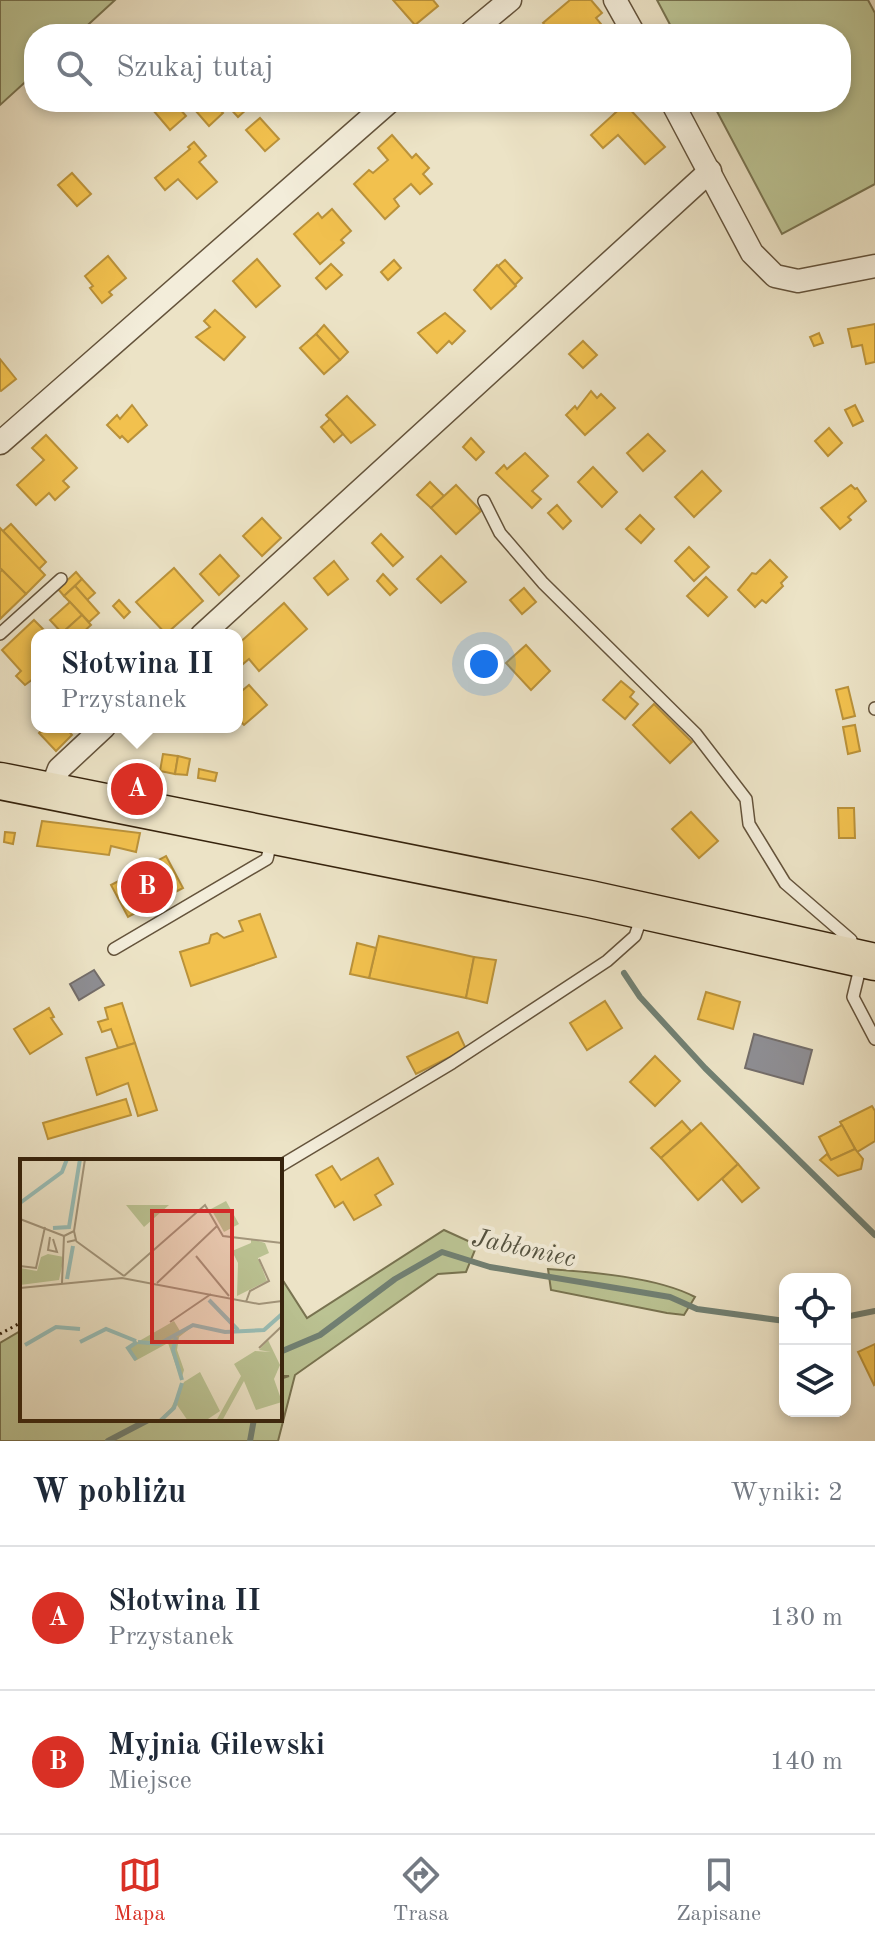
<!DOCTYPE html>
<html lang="pl">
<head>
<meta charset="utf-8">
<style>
	body { margin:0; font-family:"Old Standard TT",serif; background:#f2f2f3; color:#1f2937 }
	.controls { position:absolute; right:24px; bottom:24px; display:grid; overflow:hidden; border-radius:16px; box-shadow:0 4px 12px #0003 }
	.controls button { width:72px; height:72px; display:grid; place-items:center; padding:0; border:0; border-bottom:2px solid #e0e1e3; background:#fff; color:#1f2937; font:40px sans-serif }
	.you { position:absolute; left:484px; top:664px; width:28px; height:28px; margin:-20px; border:6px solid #fff; border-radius:50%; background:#1a73e8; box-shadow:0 0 0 12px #1a73e833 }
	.badge { display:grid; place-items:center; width:52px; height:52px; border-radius:50%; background:#d93025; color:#fff; font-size:26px; font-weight:700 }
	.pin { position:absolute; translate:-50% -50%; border:4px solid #fff; box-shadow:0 2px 8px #0006 }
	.popup { position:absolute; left:31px; top:629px; width:212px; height:104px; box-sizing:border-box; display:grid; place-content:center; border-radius:16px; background:#fff; filter:drop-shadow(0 2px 6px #0005); font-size:26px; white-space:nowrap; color:#747a83 }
	.popup b { font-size:30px; color:#1f2937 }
	.popup::after { content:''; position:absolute; left:50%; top:100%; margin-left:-16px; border:16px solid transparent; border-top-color:#fff }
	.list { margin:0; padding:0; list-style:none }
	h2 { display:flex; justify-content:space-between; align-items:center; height:104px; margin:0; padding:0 32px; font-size:34px }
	h2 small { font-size:26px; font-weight:400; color:#747a83 }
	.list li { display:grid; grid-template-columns:52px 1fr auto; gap:24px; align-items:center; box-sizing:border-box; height:144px; padding:0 32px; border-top:2px solid #e0e1e3 }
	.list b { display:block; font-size:30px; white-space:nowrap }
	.list p { margin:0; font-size:26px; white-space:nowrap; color:#747a83 }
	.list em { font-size:26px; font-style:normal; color:#747a83 }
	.icon { flex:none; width:44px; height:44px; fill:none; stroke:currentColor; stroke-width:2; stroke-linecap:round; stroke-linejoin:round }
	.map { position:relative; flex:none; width:875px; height:1441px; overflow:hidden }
	.search { position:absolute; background:#fff; box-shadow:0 4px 12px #0003; left:24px; right:24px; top:24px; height:88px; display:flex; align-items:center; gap:20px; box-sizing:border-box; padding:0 28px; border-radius:32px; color:#747a83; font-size:30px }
	.sheet { height:392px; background:#fff }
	nav { display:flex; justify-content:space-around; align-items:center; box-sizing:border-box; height:112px; border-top:2px solid #e0e1e3; background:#fff; font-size:22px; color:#747a83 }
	nav a { display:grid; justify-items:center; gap:4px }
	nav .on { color:#d93025 }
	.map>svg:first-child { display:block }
</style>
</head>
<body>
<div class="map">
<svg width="875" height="1441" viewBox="0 0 875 1441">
	<rect width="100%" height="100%" fill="#ece3c6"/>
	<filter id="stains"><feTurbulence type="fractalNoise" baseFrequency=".0025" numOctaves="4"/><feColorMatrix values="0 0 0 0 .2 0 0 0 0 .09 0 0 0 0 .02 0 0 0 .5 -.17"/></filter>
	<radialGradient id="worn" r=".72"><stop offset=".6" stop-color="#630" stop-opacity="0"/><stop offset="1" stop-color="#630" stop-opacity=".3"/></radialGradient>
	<g fill="#bbc393" stroke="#787350" stroke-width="2">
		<path d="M0 0H115L78 34H34V74L0 105Z"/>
		<path d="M657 0H868L875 13V184L782 234 712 102H841V34H675Z"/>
		<path d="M444 1230 477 1245 466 1272 438 1274 295 1375 278 1441H0V1343L22 1330V1419H280V1379L289 1376H280V1276L307 1318Z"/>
		<path d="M548 1269C591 1272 657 1277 695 1297L684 1315 667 1313 551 1290Z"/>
	</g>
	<g fill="#f2c14e" stroke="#ba923a" stroke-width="2">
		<path d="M393 0H433L438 6 415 25Z"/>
		<path d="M570 0H591L602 13 596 18 609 34H552L543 23Z"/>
		<path d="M162 102H174L186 116 170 130 153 110Z"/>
		<path d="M188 102H240L247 109 238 117 227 105 220 110 223 113 209 126Z"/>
		<path d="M625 104 665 147 645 164 618 135 603 148 591 135Z"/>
		<path d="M260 118 279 139 265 151 246 130Z"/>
		<path d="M392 135 412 158 416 154 429 168 423 174 432 184 420 194 411 184 394 199 399 206 385 219 354 184 369 170 373 173 388 160 378 148Z"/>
		<path d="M194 142 206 156 199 162 217 182 197 199 178 179 165 190 155 178 190 149 188 147Z"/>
		<path d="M72 173 91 194 77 206 58 185Z"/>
		<path d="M332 209 351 231 341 240 344 243 320 264 294 234 318 213 322 218Z"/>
		<path d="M108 256 126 278 109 292 112 295 102 303 90 288 93 286 85 276Z"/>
		<path d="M257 259 280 286 256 307 233 281Z"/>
		<path d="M394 260 401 268 388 280 381 272Z"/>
		<path d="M505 260 522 278 515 285 498 266Z"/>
		<path d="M331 264 342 275 326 289 316 278Z"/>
		<path d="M497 265 516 286 491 309 474 290Z"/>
		<path d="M215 310 245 337 224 360 196 337 210 327 204 321Z"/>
		<path d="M445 313 465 331 452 344 449 341 437 353 418 333Z"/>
		<path d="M875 324V362L866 364 862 345 852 347 848 329Z"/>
		<path d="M324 325 348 352 340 360 316 334Z"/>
		<path d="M819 333 823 343 814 346 810 337Z"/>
		<path d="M316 334 340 360 324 374 300 348Z"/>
		<path d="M583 341 597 355 583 368 569 354Z"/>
		<path d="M0 359 16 379 1 391 0 390Z"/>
		<path d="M591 391 597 398 601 394 615 408 585 435 566 415 575 406 577 409Z"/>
		<path d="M347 396 375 425 351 443 326 415Z"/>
		<path d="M132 405 147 425 128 442 122 436 120 438 107 425 117 415 120 419Z"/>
		<path d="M855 405 863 421 853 426 845 410Z"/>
		<path d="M330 419 343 434 334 442 321 427Z"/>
		<path d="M829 428 842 443 828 456 815 441Z"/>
		<path d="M648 434 665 451 643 471 627 453Z"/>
		<path d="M46 435 77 468 63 481 69 487 55 500 49 493 36 505 17 485 44 460 32 448Z"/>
		<path d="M471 438 484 452 476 460 463 447Z"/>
		<path d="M525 453 548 476 532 491 541 499 532 508 496 473 504 465 507 469Z"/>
		<path d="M593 467 617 492 602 507 578 482Z"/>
		<path d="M702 471 721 491 694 517 675 497Z"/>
		<path d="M430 482 444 496 431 508 417 495Z"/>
		<path d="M456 485 481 511 456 534 431 508Z"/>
		<path d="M851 485 855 489 857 488 866 501 848 517 851 520 840 529 821 508Z"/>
		<path d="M557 505 571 521 563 529 548 513Z"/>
		<path d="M640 515 654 529 641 543 626 529Z"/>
		<path d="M262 518 281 538 262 556 243 536Z"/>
		<path d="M11 524 46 562 39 569 3 531Z"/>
		<path d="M0 528 45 575 26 594 0 568Z"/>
		<path d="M381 534 403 557 393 566 372 543Z"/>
		<path d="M689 547 709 567 694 581 675 561Z"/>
		<path d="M220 555 239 576 219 595 200 574Z"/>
		<path d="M441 556 466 582 441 603 417 579Z"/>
		<path d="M770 560 787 577 781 583 783 586 766 603 762 600 755 607 738 590 752 573 756 574Z"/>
		<path d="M334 561 348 579 328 595 314 578Z"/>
		<path d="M174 568 203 601 166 634 136 602Z"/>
		<path d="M2 570 26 594 0 619V572Z"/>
		<path d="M76 572 82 579 64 596 58 589Z"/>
		<path d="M383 574 397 589 390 595 377 581Z"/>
		<path d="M706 577 727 597 708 616 687 596Z"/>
		<path d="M82 579 95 593 87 600 75 586Z"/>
		<path d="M75 586 99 613 89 622 64 596Z"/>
		<path d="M524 588 536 602 522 614 510 600Z"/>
		<path d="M119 600 130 612 124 618 113 606Z"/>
		<path d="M70 602 82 615 62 633 50 620Z"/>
		<path d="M284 603 307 629 259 671 249 659 237 669V645Z"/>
		<path d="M82 615 91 625 80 635H64L62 633Z"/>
		<path d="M34 620 49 635H37V676L25 685 16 676 21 671 2 650Z"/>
		<path d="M526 645 550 671 531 690 506 663Z"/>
		<path d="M621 681 634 692 630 697 638 704 625 719 603 700Z"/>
		<path d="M249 685 267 705 244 725 237 718V695Z"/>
		<path d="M848 687 855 716 843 719 836 690Z"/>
		<path d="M654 704 692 742 670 763 633 725Z"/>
		<path d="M855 725 860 751 848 754 843 727Z"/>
		<path d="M45 727H69L67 729 72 735 56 751 39 733Z"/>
		<path d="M163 754 178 756 175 774 160 771Z"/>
		<path d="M178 756 190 759 187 775 175 774Z"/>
		<path d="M199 769 217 773 215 781 198 778Z"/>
		<path d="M838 808H854L855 838H839Z"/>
		<path d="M691 812 718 841 699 858 672 829Z"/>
		<path d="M42 821 140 833 136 852 111 846 109 855 37 846Z"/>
		<path d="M5 832 15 833 13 844 4 842Z"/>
		<path d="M166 856 183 888 128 917 111 885Z"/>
		<path d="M260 914 276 957 191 986 180 952 209 943 211 935 217 933 224 938 243 931 239 921Z"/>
		<path d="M379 936 474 957 466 998 369 978Z"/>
		<path d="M357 943 376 948 369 978 350 974Z"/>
		<path d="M474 957 496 960 487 1003 466 998Z"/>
		<path d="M706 992 740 1002 733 1029 698 1019Z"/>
		<path d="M605 1001 622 1028 587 1050 570 1023Z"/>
		<path d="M122 1003 135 1043 118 1048 111 1029 102 1032 98 1022 108 1019 105 1008Z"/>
		<path d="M49 1008 54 1017 51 1018 62 1034 30 1054 14 1029Z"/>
		<path d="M458 1032 466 1049 416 1074 407 1057Z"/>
		<path d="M135 1043 157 1110 138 1116 128 1083 97 1095 86 1058Z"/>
		<path d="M655 1056 680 1081 655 1106 630 1082Z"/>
		<path d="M126 1099 131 1115 48 1139 43 1123Z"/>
		<path d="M872 1106 875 1111V1141L857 1152 840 1122Z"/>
		<path d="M682 1121 691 1131 661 1158 651 1148Z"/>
		<path d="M701 1123 738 1164 698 1200 661 1158Z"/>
		<path d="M842 1125 855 1149 831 1160 819 1137Z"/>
		<path d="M855 1149 863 1159 861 1169 838 1176 820 1160 827 1154 831 1160Z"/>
		<path d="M378 1158 393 1184 375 1195 381 1205 354 1220 343 1202 335 1207 316 1175 332 1166 341 1180Z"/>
		<path d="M738 1164 759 1188 742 1202 722 1179Z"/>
		<path d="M875 1344V1384L874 1385 858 1352Z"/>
	</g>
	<g fill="#8d8d92" stroke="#736d6a" stroke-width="2">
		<path d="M94 970 104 985 79 1000 70 984Z"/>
		<path d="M754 1034 812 1050 803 1084 745 1068Z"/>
	</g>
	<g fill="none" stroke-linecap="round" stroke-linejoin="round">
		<g stroke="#718073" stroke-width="6">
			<path d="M624 973 640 997 705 1068 875 1235"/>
			<path d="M845 1317 875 1311"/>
			<path d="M280 1352 320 1335 395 1279 442 1252 490 1267 670 1297 697 1309 785 1321"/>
			<path d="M108 1441 150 1419"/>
			<path d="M250 1441 254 1419"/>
		</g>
		<defs>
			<g id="service">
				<path d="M484 501 500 533 543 583 696 734 746 799 749 824 785 883 851 940 849 947"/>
				<path d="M0 634 61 579"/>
				<path d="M875 708V709"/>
				<path d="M114 949 267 859 271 842"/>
				<path d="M861 964 853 997 875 1039"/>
				<path d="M280 1166 452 1063 607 961 635 936 642 916"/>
			</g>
			<g id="minor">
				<path d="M615 0 634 34"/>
				<path d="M469 34 510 0"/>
				<path d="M672 102 752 253 775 276 798 281 875 266"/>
				<path d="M0 443 389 102"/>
				<path d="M202 635 710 171"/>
				<path d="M51 790 59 769 104 727"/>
			</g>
			<path id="primary" d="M0 781 590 899 875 962"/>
		</defs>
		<use href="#service" stroke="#64533b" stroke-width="14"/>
		<use href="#minor" stroke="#64533b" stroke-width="25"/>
		<use href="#primary" stroke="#36230d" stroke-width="39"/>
		<path stroke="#36230d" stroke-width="3" stroke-dasharray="2 4" stroke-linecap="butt" d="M0 1334 22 1322"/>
		<use href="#service" stroke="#f3edda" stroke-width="11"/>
		<use href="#minor" stroke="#f3edda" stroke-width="22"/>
		<use href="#primary" stroke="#ece3c6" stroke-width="36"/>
	</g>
	<g text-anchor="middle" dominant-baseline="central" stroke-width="8" stroke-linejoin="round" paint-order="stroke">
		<g font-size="26" font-style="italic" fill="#545240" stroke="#f3edda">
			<text transform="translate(524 1249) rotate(12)">Jabłoniec</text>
		</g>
	</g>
	<g transform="translate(20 1159)">
		<rect width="262" height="262" fill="#ece3c6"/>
		<path d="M206 42 219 65 204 73 191 50ZM106 46H149L124 68ZM231 80 245 84 249 94 238 99 247 122 217 137 218 104 212 92 231 84ZM28 95 44 98 39 121 0 126V109L17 112 21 98ZM154 162 160 172 176 165 159 178 157 191 164 211 161 221 148 184 115 202 107 189ZM248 181 260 206 254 220 262 243 236 251 224 222 202 262H196L221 217 214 205 235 192 251 193 239 191ZM180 213 200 252 185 262H168L157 246 138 262 151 249 164 223Z" fill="#bbc393"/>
		<path fill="none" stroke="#99beb7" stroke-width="4" d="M0 44 42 13 47 0M33 69 49 68 60 0M47 120 53 87M189 141 218 171M156 178 153 191 162 221M60 183 86 170 116 182M118 183 139 185 173 166 205 173 244 171 262 155M5 186 36 168 60 170M116 201 108 189 117 183M140 262 154 249 162 224"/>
		<path fill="none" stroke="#a3967c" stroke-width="2" d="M0 60 44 77M54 72 65 0M30 78 28 91 37 93 33 80M56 82 104 117M176 97 209 137M0 107 16 109 25 68M104 117 185 46 203 77 262 84M42 124 44 77 54 72 56 81 47 83M137 124 197 67M0 129 102 119 239 145 262 142M226 143 230 132 249 122 239 100M150 163 191 135M239 189 262 167"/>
		<path fill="#d62828" fill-opacity="0.15" stroke="#d62828" stroke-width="4" d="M132 52H212V183H132Z"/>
		<rect width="262" height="262" fill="none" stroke="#36230d" stroke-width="4"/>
	</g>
	<rect width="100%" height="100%" filter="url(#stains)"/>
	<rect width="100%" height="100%" fill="url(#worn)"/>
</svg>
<div class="controls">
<button><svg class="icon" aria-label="locate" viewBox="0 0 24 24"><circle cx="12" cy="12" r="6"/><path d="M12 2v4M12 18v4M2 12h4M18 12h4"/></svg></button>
<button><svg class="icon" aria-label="layers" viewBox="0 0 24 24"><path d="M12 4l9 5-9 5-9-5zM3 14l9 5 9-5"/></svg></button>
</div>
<div class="you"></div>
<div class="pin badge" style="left:137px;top:789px">A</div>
<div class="popup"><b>Słotwina II</b>Przystanek</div>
<div class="pin badge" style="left:147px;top:887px">B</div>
<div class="search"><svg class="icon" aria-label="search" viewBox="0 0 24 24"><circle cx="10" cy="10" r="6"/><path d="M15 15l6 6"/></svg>Szukaj tutaj</div>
</div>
<section class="sheet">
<h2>W pobliżu<small>Wyniki: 2</small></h2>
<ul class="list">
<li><span class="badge">A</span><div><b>Słotwina II</b><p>Przystanek</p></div><em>130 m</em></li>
<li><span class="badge">B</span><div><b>Myjnia Gilewski</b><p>Miejsce</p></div><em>140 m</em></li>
</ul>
</section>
<nav>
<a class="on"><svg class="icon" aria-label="map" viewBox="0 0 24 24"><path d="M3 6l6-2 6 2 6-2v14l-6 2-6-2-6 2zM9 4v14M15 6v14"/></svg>Mapa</a>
<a><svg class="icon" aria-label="directions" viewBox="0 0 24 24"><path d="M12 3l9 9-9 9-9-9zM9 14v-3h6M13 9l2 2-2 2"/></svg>Trasa</a>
<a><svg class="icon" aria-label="saved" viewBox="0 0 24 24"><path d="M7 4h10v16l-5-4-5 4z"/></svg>Zapisane</a>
</nav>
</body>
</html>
